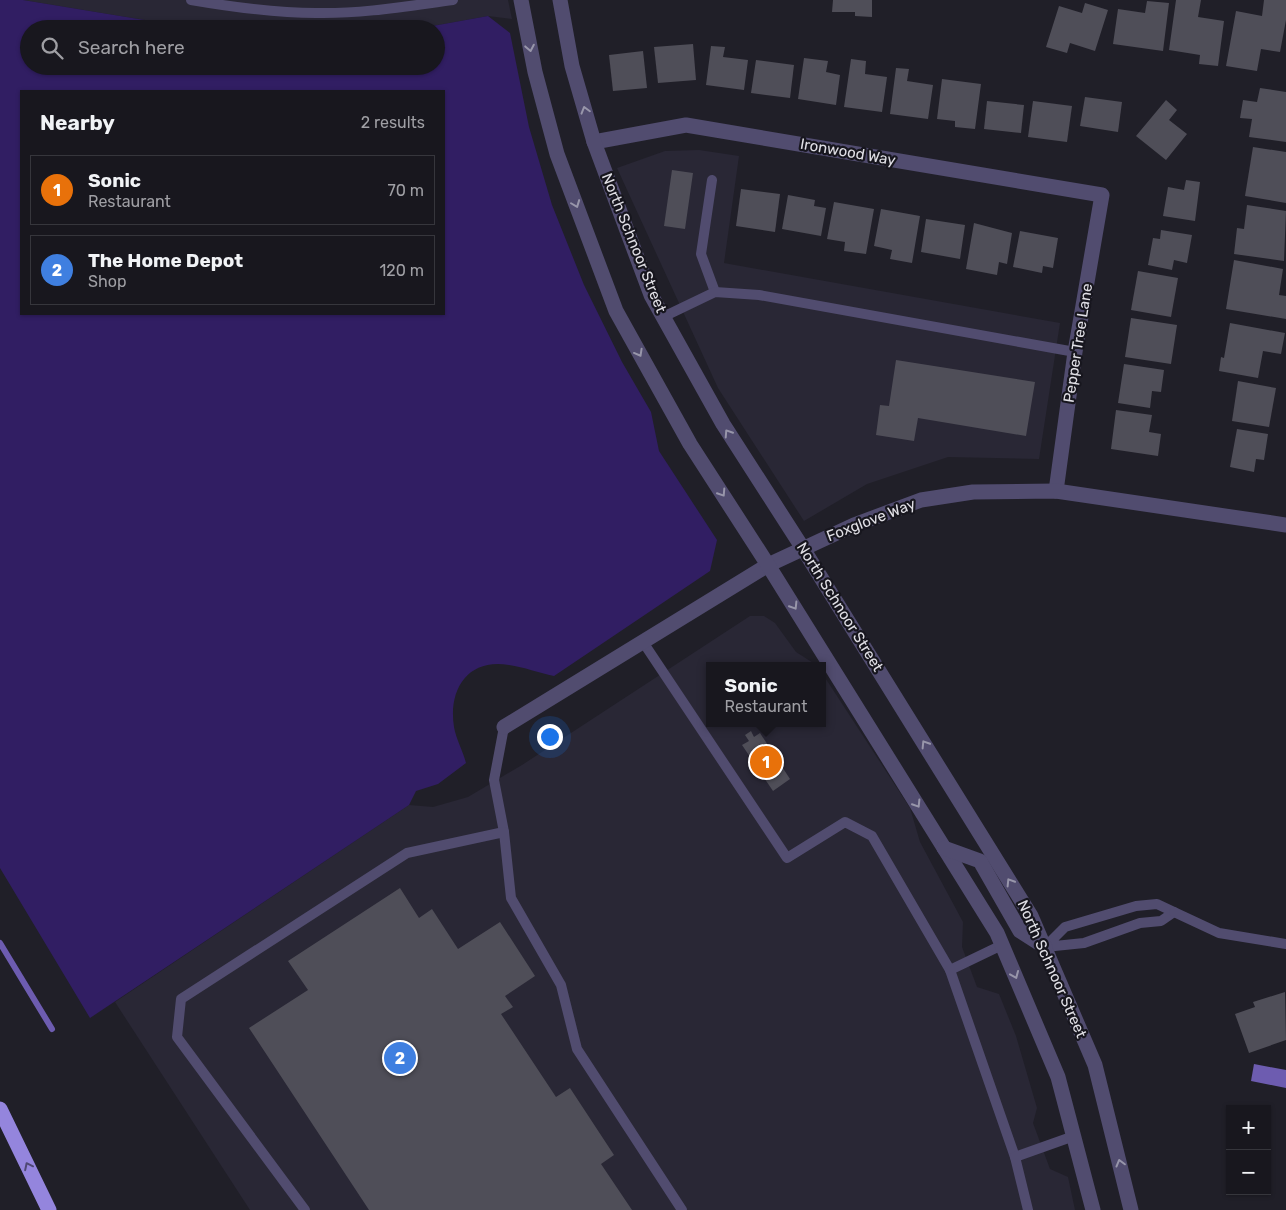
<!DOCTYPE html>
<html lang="en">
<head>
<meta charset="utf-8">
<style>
	body { margin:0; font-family:Rubik,sans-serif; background:#25242b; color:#f1f3f6 }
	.controls { position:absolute; right:15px; bottom:15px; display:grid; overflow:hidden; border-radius:0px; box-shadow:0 1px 4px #0004 }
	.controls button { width:45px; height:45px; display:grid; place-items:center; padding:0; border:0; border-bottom:1px solid #36363c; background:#18171e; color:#f1f3f6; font:25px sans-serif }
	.you { position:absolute; left:549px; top:736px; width:18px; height:18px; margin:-12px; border:4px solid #fff; border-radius:50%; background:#1a73e8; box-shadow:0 0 0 8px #1a73e833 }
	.badge { display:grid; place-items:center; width:32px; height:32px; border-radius:50%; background:#b7abf8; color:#fff; font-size:16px; font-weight:700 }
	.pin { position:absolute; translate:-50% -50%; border:2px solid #fff; box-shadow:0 1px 5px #0006 }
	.popup { position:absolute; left:706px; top:662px; width:120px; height:65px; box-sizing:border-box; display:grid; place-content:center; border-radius:0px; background:#18171e; filter:drop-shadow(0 1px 4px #0005); font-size:16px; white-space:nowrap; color:#9f9fa4 }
	.popup b { font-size:19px; color:#f1f3f6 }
	.popup::after { content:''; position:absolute; left:50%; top:100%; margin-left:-10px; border:10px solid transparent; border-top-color:#18171e }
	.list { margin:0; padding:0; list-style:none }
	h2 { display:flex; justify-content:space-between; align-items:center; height:65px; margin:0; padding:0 20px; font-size:21px }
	h2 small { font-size:16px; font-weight:400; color:#9f9fa4 }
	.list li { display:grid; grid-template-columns:32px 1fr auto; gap:15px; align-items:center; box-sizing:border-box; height:70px; margin:0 10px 10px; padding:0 10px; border:1px solid #36363c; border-radius:0px }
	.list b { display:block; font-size:19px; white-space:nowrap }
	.list p { margin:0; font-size:16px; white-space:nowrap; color:#9f9fa4 }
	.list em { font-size:16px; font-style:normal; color:#9f9fa4 }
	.icon { flex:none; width:28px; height:28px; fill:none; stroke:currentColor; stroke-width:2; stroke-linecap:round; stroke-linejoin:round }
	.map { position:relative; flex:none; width:1286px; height:1210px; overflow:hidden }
	.search { position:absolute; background:#18171e; box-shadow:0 1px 4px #0004; left:20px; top:20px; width:425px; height:55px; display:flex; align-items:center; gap:12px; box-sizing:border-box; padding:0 18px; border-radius:28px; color:#9f9fa4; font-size:19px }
	.panel { position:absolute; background:#18171e; box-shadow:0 1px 4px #0004; left:20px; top:90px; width:425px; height:225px; border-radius:0px }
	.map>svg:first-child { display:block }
</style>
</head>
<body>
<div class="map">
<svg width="1286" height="1210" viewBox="0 0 1286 1210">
	<rect width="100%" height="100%" fill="#201f28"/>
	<g fill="#292735">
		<path d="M23 0H508L512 19 488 16 416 29H199Z"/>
		<path d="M699 150 739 156 724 263 1060 323 1039 459 948 457 867 484 804 521 718 388 617 168 665 151Z"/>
		<path d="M750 616H764L775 623 796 652 818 666H710V723H822V673L910 808 920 842 963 922 962 947 977 987 999 994 1016 1036 1037 1108 1033 1123 1050 1169 1068 1177 1075 1210H250L115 1002 409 805 433 807 468 797 522 765Z"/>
	</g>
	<path fill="#311e63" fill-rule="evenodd" d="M0 0H23L199 29H29V66H436V29H416L488 16 510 33 529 127 552 205 584 285 622 362 651 412 659 451 717 540 710 571 554 676C539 673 524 667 509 665 468 658 448 689 454 727 456 739 463 751 466 763L438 784 416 791 409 805 90 1018 0 868ZM21 91H444V314H21Z"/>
	<path fill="#6d5cb0" d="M1254 1064 1286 1070V1088L1251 1081Z"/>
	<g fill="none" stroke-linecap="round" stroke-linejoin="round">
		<path stroke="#6d5cb0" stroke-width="6" d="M0 943 52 1029"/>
	</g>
	<g fill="#4f4e58">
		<path d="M833 0H872V17L855 16V12H832Z"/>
		<path d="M1176 0H1201L1198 17 1224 21 1218 66 1199 64 1200 55 1169 50Z"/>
		<path d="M1264 0H1286V20L1280 52 1261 49 1257 71 1226 66 1236 11 1262 16Z"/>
		<path d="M1147 1 1169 3 1163 51 1113 44 1118 9 1145 13Z"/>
		<path d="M1085 3 1108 10 1095 51 1070 43 1067 53 1046 47 1059 6 1082 13Z"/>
		<path d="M693 44 696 80 658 83 654 47Z"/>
		<path d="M711 46 725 47 723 57 748 60 744 90 706 85Z"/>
		<path d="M643 51 647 88 613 91 609 55Z"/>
		<path d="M804 58 828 61 826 72 840 75 836 105 798 99Z"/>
		<path d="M851 59 866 61 865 74 887 77 882 112 844 107Z"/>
		<path d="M756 60 794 65 790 98 751 93Z"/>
		<path d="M896 68 909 69 907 81 933 85 928 119 890 114Z"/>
		<path d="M942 79 981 84 975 129 955 127V121L937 119Z"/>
		<path d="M1260 88 1286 92V142L1249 137 1252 119 1240 118 1243 100 1257 102Z"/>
		<path d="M1085 97 1122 102 1118 132 1080 126Z"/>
		<path d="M1166 100 1177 110 1169 120 1187 134 1166 160 1136 136Z"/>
		<path d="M987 101 1024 105 1021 133 984 129Z"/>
		<path d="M1033 101 1072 106 1067 142 1028 137Z"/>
		<path d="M1253 147 1286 152V203L1245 196Z"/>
		<path d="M672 170 693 173 685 229 664 226Z"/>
		<path d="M1186 180 1200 182 1195 221 1163 216 1168 187 1184 190Z"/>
		<path d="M741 189 780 194 775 232 736 226Z"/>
		<path d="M788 195 815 200 814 206 826 208 821 236 782 229Z"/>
		<path d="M834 202 874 209 866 254 844 251 845 242 827 239Z"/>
		<path d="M1247 205 1286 211 1284 261 1234 254 1237 228 1244 229Z"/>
		<path d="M881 209 920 216 912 263 890 259 892 250 874 246Z"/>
		<path d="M926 219 965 225 960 259 921 252Z"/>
		<path d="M974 223 1012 233 1007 264 999 262 997 275 966 269Z"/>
		<path d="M1161 230 1192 235 1187 263 1174 260 1172 270 1148 265 1153 238 1160 239Z"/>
		<path d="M1020 231 1058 238 1053 268 1043 266 1042 273 1013 267Z"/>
		<path d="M1234 260 1283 269 1279 295 1286 296V319L1226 309Z"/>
		<path d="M1138 271 1178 278 1171 317 1131 310Z"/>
		<path d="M1131 318 1177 325 1171 364 1125 357Z"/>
		<path d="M1230 323 1285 333 1281 354 1263 351 1258 378 1219 371 1221 357 1224 358Z"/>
		<path d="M896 360 1035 382 1026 436 918 418 914 441 876 435 880 405 889 406Z"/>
		<path d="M1124 364 1164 370 1161 392 1152 391 1150 408 1118 403Z"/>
		<path d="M1238 381 1276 388 1269 427 1232 421Z"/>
		<path d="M1116 410 1152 415 1149 432 1161 434 1158 456 1111 449Z"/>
		<path d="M1237 429 1268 434 1264 460 1256 459 1254 472 1230 467Z"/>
		<path d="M751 731 754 737 760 733 790 779 773 791 742 745 749 741 745 735Z"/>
		<path d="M400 888 419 918 432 909 458 949 500 922 535 976 505 996 513 1007 501 1014 556 1097 570 1088 614 1155 601 1164 632 1210H369L249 1028 308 990 288 961Z"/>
		<path d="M1285 992 1286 1040 1249 1053 1235 1014 1255 1007 1253 1002Z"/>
	</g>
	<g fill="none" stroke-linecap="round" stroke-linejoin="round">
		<g stroke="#514c6f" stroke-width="10">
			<path d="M191 0C232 7 274 13 316 13 362 14 408 6 453 0"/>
			<path d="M712 180 701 254 715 292"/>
			<path d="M663 317 715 292 759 295 1075 352"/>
			<path d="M643 642 787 858 845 822 872 836 950 970"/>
			<path d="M504 727 494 780 504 832"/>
			<path d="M1157 904 1174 912 1161 921 1140 923 1084 943 1045 947 1065 927 1136 906Z"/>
			<path d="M1174 912 1219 933 1286 944"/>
			<path d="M1002 945 950 970 1015 1157"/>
			<path d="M305 1210 177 1037 181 999 407 853 504 832 511 898 561 985 577 1049 682 1210"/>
			<path d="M1028 1210 1015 1157 1074 1136"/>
		</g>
		<g stroke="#514c6f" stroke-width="15">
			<path d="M594 142 686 125 1102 195 1075 352 1056 491"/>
			<path d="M504 727 768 565 854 525 921 500 973 492 1056 491 1286 525"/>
		</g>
		<g stroke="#514c6f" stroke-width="15">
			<path d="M521 0 535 72 557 154 616 311 690 444 768 565 997 933 1058 1077 1093 1210"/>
			<path d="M560 0 572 66 594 142 651 295 723 424 802 547 1031 916 1095 1065 1131 1210"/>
			<path d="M944 848 980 861 1020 931 1045 947"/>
		</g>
		<path stroke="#9485dd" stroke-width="15" d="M0 1109 49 1210"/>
	</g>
	<defs><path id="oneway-chevron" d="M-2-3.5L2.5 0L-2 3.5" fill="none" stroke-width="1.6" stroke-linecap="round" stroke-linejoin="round" transform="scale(1.25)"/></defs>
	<g stroke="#9896aa">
		<use href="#oneway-chevron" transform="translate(530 48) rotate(79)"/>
		<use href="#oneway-chevron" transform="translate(585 110) rotate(-106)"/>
		<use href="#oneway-chevron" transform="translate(576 204) rotate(69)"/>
		<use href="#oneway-chevron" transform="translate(639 353) rotate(61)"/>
		<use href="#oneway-chevron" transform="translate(728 433) rotate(-123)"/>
		<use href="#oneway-chevron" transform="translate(722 493) rotate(57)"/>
		<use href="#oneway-chevron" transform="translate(794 606) rotate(58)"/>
		<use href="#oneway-chevron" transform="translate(925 744) rotate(-122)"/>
		<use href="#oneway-chevron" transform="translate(917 804) rotate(58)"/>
		<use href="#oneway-chevron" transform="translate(1010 882) rotate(-122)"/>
		<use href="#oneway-chevron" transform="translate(1015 975) rotate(67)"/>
		<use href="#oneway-chevron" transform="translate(1120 1163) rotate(-105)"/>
	</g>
	<use stroke="#4f4874" href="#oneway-chevron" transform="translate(28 1166) rotate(-116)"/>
	<g text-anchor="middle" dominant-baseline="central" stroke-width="4.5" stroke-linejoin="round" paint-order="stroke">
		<g font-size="15" fill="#e0dfe5" stroke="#17161e">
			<text transform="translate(848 152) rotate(10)">Ironwood Way</text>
			<text transform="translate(634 243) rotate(68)">North Schnoor Street</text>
			<text transform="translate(1078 343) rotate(-81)">Pepper Tree Lane</text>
			<text transform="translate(871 520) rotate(-21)">Foxglove Way</text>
			<text transform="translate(840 607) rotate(58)">North Schnoor Street</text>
			<text transform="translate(1052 969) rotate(66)">North Schnoor Street</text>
		</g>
	</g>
</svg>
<div class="controls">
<button>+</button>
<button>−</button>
</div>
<div class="you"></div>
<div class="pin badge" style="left:766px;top:762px;background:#e8710a">1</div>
<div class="popup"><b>Sonic</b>Restaurant</div>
<div class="pin badge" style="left:400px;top:1058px;background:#3f7fe0">2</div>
<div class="search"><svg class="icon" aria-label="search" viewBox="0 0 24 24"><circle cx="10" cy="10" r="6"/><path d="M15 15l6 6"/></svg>Search here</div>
<section class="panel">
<h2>Nearby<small>2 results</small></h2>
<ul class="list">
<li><span class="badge" style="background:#e8710a">1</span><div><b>Sonic</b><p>Restaurant</p></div><em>70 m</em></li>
<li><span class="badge" style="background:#3f7fe0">2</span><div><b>The Home Depot</b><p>Shop</p></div><em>120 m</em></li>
</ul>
</section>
</div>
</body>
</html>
